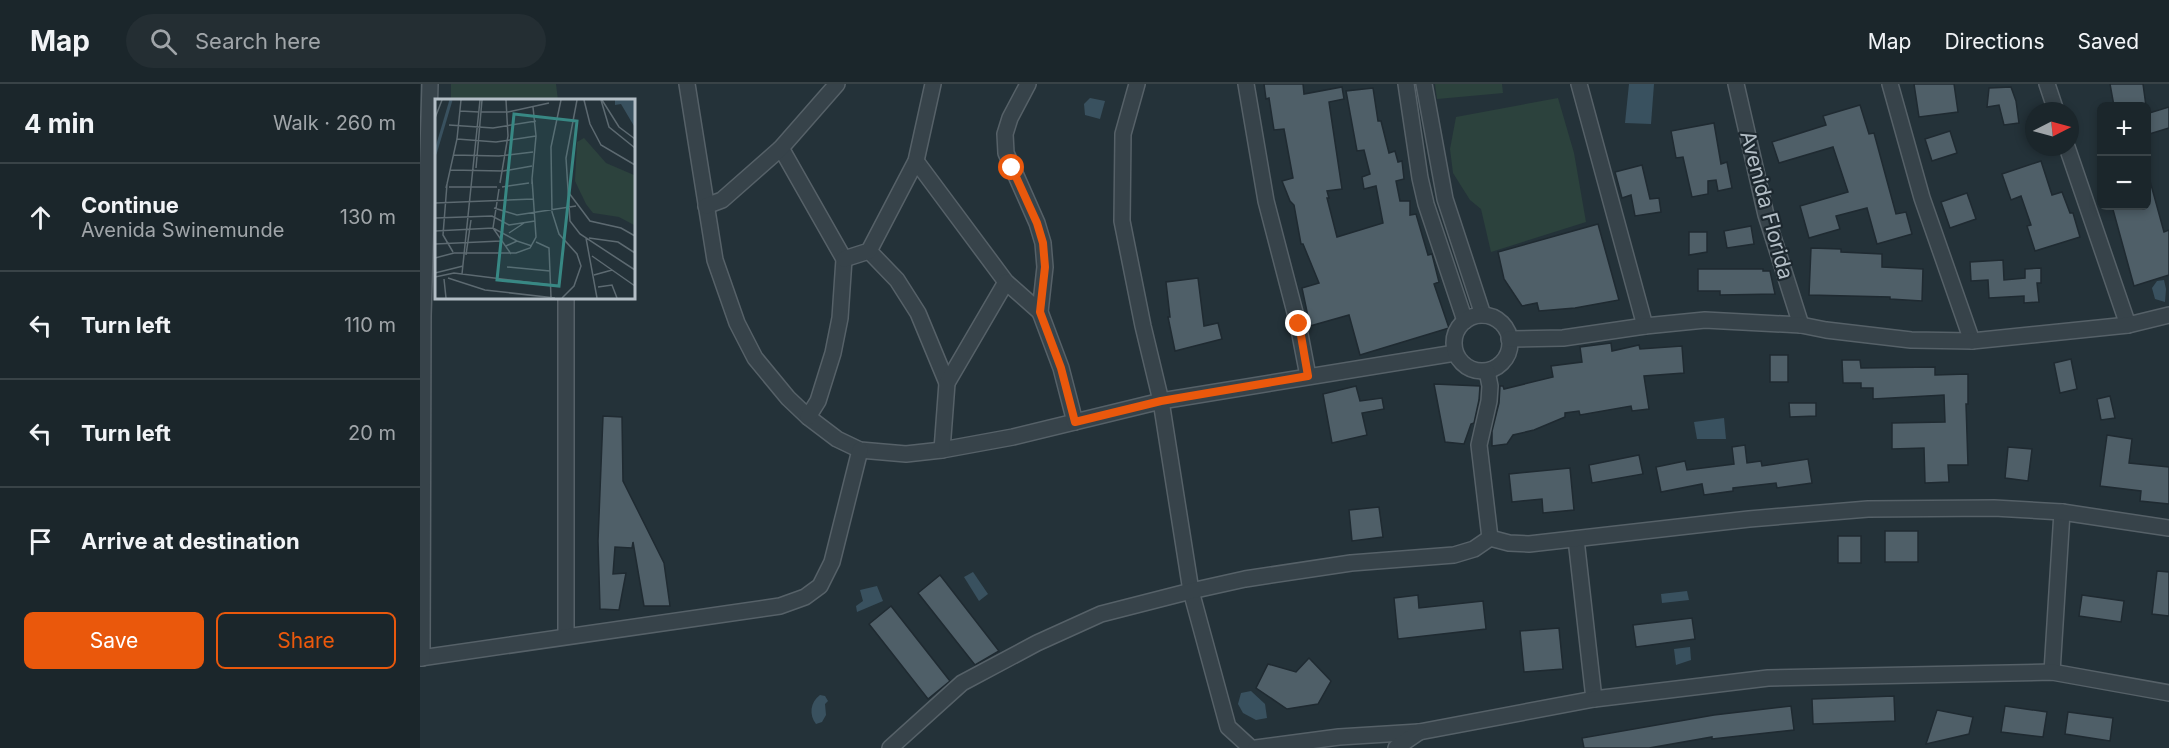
<!DOCTYPE html>
<html lang="en">
<head>
<meta charset="utf-8">
<style>
	body { margin:0; font-family:Inter,sans-serif; background:#242e33; color:#f1f3f6 }
	.controls { position:absolute; right:18px; top:18px; display:grid; overflow:hidden; border-radius:9px; box-shadow:0 3px 9px #0003 }
	.controls button { width:54px; height:54px; display:grid; place-items:center; padding:0; border:0; border-bottom:2px solid #394347; background:#1b262b; color:#f1f3f6; font:30px sans-serif }
	.compass { position:absolute; left:1605px; top:18px; width:54px; height:54px; border-radius:50%; background:#1b262b; box-shadow:0 3px 9px #0003; rotate:84deg }
	.stop { position:absolute; width:18px; height:18px; margin:-14px; border:4px solid #ea580c; border-radius:50%; background:#fff }
	.stop.end { background:#ea580c; border-color:#fff; box-shadow:0 2px 6px #0008 }
	.list { margin:0; padding:0; list-style:none }
	h2 { display:flex; justify-content:space-between; align-items:center; height:78px; margin:0; padding:0 24px; font-size:26px }
	h2 small { font-size:20px; font-weight:400; color:#a0a5a9 }
	.list li { display:grid; grid-template-columns:39px 1fr auto; gap:18px; align-items:center; box-sizing:border-box; height:108px; padding:0 24px; border-top:2px solid #394347 }
	.list b { display:block; font-size:22px; white-space:nowrap }
	.list p { margin:0; font-size:20px; white-space:nowrap; color:#a0a5a9 }
	.list em { font-size:20px; font-style:normal; color:#a0a5a9 }
	.actions { display:flex; gap:12px; padding:18px 24px }
	.actions a { flex:1; padding:14px 0; border:2px solid #ea580c; border-radius:9px; text-align:center; font-size:21px; color:#ea580c }
	.actions .main { background:#ea580c; color:#fff }
	.icon { flex:none; width:33px; height:33px; fill:none; stroke:currentColor; stroke-width:2; stroke-linecap:round; stroke-linejoin:round }
	.map { position:relative; flex:none; width:1749px; height:664px; overflow:hidden }
	header { display:flex; align-items:center; gap:36px; box-sizing:border-box; height:84px; padding:0 30px; background:#1b262b; border-bottom:2px solid #394347 }
	header strong { font-size:28px }
	nav { display:flex; gap:33px; margin-inline-start:auto; font-size:21px }
	.search { width:420px; height:54px; background:#242e33; display:flex; align-items:center; gap:15px; box-sizing:border-box; padding:0 21px; border-radius:33px; color:#a0a5a9; font-size:22px }
	main { display:flex }
	aside { flex:1; background:#1b262b }
	.map>svg:first-child { display:block }
</style>
</head>
<body>
<header>
<strong>Map</strong>
<div class="search"><svg class="icon" aria-label="search" viewBox="0 0 24 24"><circle cx="10" cy="10" r="6"/><path d="M15 15l6 6"/></svg>Search here</div>
<nav><a>Map</a><a>Directions</a><a>Saved</a></nav>
</header>
<main>
<aside>
<h2>4 min<small>Walk · 260 m</small></h2>
<ul class="list">
<li><svg class="icon" aria-label="ahead" viewBox="0 0 24 24"><path d="M12 20V5M6 11l6-6 6 6"/></svg><div><b>Continue</b><p>Avenida Swinemunde</p></div><em>130 m</em></li>
<li><svg class="icon" aria-label="left" viewBox="0 0 24 24"><path d="M17 20v-9H6M10 6l-5 5 5 5"/></svg><div><b>Turn left</b></div><em>110 m</em></li>
<li><svg class="icon" aria-label="left" viewBox="0 0 24 24"><path d="M17 20v-9H6M10 6l-5 5 5 5"/></svg><div><b>Turn left</b></div><em>20 m</em></li>
<li><svg class="icon" aria-label="arrive" viewBox="0 0 24 24"><path d="M6 21V4h12l-3 4 3 4H6"/></svg><div><b>Arrive at destination</b></div></li>
</ul>
<div class="actions"><a class="main">Save</a><a>Share</a></div>
</aside>
<div class="map">
<svg width="1749" height="664" viewBox="0 0 1749 664">
	<rect width="100%" height="100%" fill="#243239"/>
	<g fill="#2c423d">
		<path d="M31 0H136L138 16H31Z"/>
		<path d="M1015 0H1082L1083 9 1017 15Z"/>
		<path d="M1138 14 1154 69 1166 138 1071 168 1061 125 1050 116 1033 89 1030 65 1036 33Z"/>
	</g>
	<g fill="#39515f">
		<path d="M1209 0H1234L1231 40 1205 39Z"/>
		<path d="M670 14 685 17 680 35 665 31 664 20Z"/>
		<path d="M1744 196 1746 205 1745 218 1735 215 1732 204 1737 197Z"/>
		<path d="M1304 334 1306 355H1277L1274 338Z"/>
		<path d="M553 488 568 510 559 517 544 493Z"/>
		<path d="M457 502 463 517 437 528 436 522 443 517 440 506Z"/>
		<path d="M1267 507 1269 516 1242 519 1241 510Z"/>
		<path d="M1270 563 1271 576 1256 581 1254 565Z"/>
		<path d="M831 607 845 620 847 634 836 636 823 629 818 620 821 609Z"/>
		<path d="M400 611 405 612 408 617 405 620 406 631 402 638 396 640C389 631 390 618 400 611Z"/>
	</g>
	<g fill="#4f5f68" stroke="#1f2a31" stroke-width="1.5">
		<path d="M844 0H883L884 10 922 3 924 15 909 18 922 105 907 107 909 114H907L917 153 963 139 956 102 944 105 942 93 950 90 944 66 937 67 926 7 953 4 958 37H961L969 69 975 67 978 78 982 77 984 95 976 97 980 117H990V131L996 130 1008 171 1012 170 1019 198 1014 200 1029 244 940 271 929 231 890 242 882 204 899 199 883 160H881L874 121 870 117 862 97 873 94 864 45 854 46 849 14 846 15Z"/>
		<path d="M1494 0H1534L1538 28 1499 33Z"/>
		<path d="M1690 0H1723L1726 22H1694Z"/>
		<path d="M1591 3 1596 17 1599 39 1584 41 1579 21 1567 23 1569 4Z"/>
		<path d="M1440 21 1449 50 1454 49 1476 130 1486 128 1492 150 1457 160 1447 124 1416 132 1420 145 1389 154 1380 122 1428 108 1413 63 1359 79 1352 58 1406 41 1403 32Z"/>
		<path d="M1749 23V44L1726 51V30Z"/>
		<path d="M1294 39 1301 80 1307 78 1312 104 1298 107 1296 96 1288 97V110L1272 113 1263 73 1256 74 1251 47Z"/>
		<path d="M1530 47 1537 69 1512 77 1505 55Z"/>
		<path d="M1621 77 1632 111 1642 108 1650 129H1653L1660 153 1615 167 1607 142 1611 141 1601 112 1591 116 1582 90Z"/>
		<path d="M1222 81 1230 115 1239 114 1241 128 1215 132 1211 111 1202 114 1195 88Z"/>
		<path d="M1726 97H1730L1744 148 1749 146V191L1714 202 1692 122H1726Z"/>
		<path d="M1547 109 1556 135 1530 144 1521 118Z"/>
		<path d="M1178 140 1199 216 1155 224 1119 227 1117 219 1102 222 1084 195 1078 168Z"/>
		<path d="M1331 142 1334 160 1307 164 1304 147Z"/>
		<path d="M1269 148H1287V168L1269 171Z"/>
		<path d="M1391 164 1421 165V168L1462 170V183L1503 185 1502 217 1470 215V213L1389 211Z"/>
		<path d="M1583 176 1584 196 1605 194V185L1621 184V199H1617L1619 218 1604 219V212L1569 214 1568 196 1551 197 1550 178Z"/>
		<path d="M1278 185H1343V187H1350L1355 210 1300 211V207H1278Z"/>
		<path d="M778 194 784 242 798 239 802 255 755 267 748 233H750L746 198Z"/>
		<path d="M1191 259 1192 267 1219 261 1220 265 1262 262 1264 289 1224 292 1229 325 1212 327 1211 322 1160 331 1159 327 1145 329V333L1114 346 1093 351 1087 360 1072 362V347L1079 319 1080 302H1083L1084 305 1133 293 1131 282 1162 278 1160 263Z"/>
		<rect x="1350" y="271" width="18" height="27"/>
		<path d="M1651 275 1657 305 1640 309 1634 279Z"/>
		<path d="M1422 276H1440L1441 284 1515 283V291L1548 290V320H1546L1548 381H1528L1529 398 1505 399 1504 364 1472 365V339L1525 338 1524 311 1453 315V304H1441V299H1423Z"/>
		<path d="M1014 300 1060 302 1059 316 1054 339 1051 340 1044 360 1025 358Z"/>
		<path d="M936 302 940 317 962 314 964 325 942 329 947 351 912 359 903 310Z"/>
		<path d="M1690 312 1695 334 1681 336 1677 315Z"/>
		<path d="M1369 319H1396V332L1370 333Z"/>
		<path d="M183 332 202 333 203 397 244 479 250 522H224L213 458 212 464 195 463 193 490 206 489 199 526 180 525 178 457Z"/>
		<path d="M1687 351 1712 355 1709 379 1749 383V420L1720 417 1721 407 1680 402Z"/>
		<path d="M1325 361 1327 379 1341 377 1342 382 1388 375 1392 399 1357 404 1356 399 1313 404V407L1284 411 1282 400 1241 408 1236 383 1265 377 1267 386 1314 380 1312 363Z"/>
		<path d="M1588 363 1612 365 1608 397 1585 394Z"/>
		<path d="M1219 371 1223 390 1172 399 1169 381Z"/>
		<path d="M1150 384 1154 426 1123 429 1122 415 1092 418 1089 390Z"/>
		<path d="M959 423 963 453 932 457 929 426Z"/>
		<rect x="1465" y="447" width="33" height="31"/>
		<rect x="1418" y="452" width="23" height="27"/>
		<path d="M1737 487 1749 488V532L1732 530Z"/>
		<path d="M520 491 579 567 555 581 498 509Z"/>
		<path d="M998 511 999 524 1063 517 1066 545 978 555 974 514Z"/>
		<path d="M1662 511 1704 517 1701 538 1659 532Z"/>
		<path d="M471 522 530 597 508 615 449 540Z"/>
		<path d="M1272 534 1275 555 1216 563 1213 541Z"/>
		<path d="M1139 544 1143 585 1104 588 1100 547Z"/>
		<path d="M889 574 911 597 898 620 867 625 836 604 848 580 876 588Z"/>
		<path d="M1474 612 1475 637 1393 640 1392 615Z"/>
		<path d="M1371 622 1374 646 1292 655V653L1229 664H1164L1162 654 1294 631Z"/>
		<path d="M1585 622 1627 628 1623 653 1581 648Z"/>
		<path d="M1517 626 1553 633 1549 650 1506 660Z"/>
		<path d="M1648 628 1693 634 1690 657 1645 650Z"/>
	</g>
	<g fill="none" stroke-linecap="round" stroke-linejoin="round">
		<defs>
			<g id="minor">
				<path d="M267 0 295 176 317 239 335 274 368 314 388 333 417 355 440 366 486 370 522 366 593 353 741 317 1035 269"/>
				<path d="M608 0 590 34 585 50 586 69 617 139 623 159 625 183 620 228 641 284 655 338"/>
				<path d="M717 0 703 50 702 137 723 242 741 317 771 507 808 643 831 664"/>
				<path d="M826 0 846 117 878 240 888 292"/>
				<path d="M986 0 1000 94 1006 120 1045 237"/>
				<path d="M1004 0 1025 115 1063 231"/>
				<path d="M1159 0 1225 242"/>
				<path d="M1316 0 1346 131 1381 241"/>
				<path d="M1470 0 1502 114 1552 257"/>
				<path d="M1627 0 1636 27"/>
				<path d="M1647 63 1708 241"/>
				<path d="M361 64 424 175 420 234 413 269 398 317 388 333"/>
				<path d="M496 77 586 198 620 228"/>
				<path d="M286 122 302 116 361 64 417 0"/>
				<path d="M449 167 477 196 498 229 527 299"/>
				<path d="M424 175 449 167 496 77 513 0"/>
				<circle cx="1062" cy="259" r="28"/>
				<path d="M1089 255 1143 254 1225 242 1285 236 1381 241 1406 246 1491 256 1552 257 1708 241 1749 231"/>
				<path d="M1067 287 1070 302 1069 317 1059 361 1070 454"/>
				<path d="M522 366 527 299 586 198"/>
				<path d="M1156 455 1174 615"/>
				<path d="M146 552V213"/>
				<path d="M0 574 360 522 385 513 400 502 412 478 440 366"/>
				<path d="M2 574 3 232 10 0"/>
				<path d="M1632 588 1642 428"/>
				<path d="M470 664 542 599 617 559 681 530 771 507 825 495 931 479 1034 471 1054 465 1070 454 1089 459 1109 460 1329 435 1448 425 1574 424 1642 428 1749 444"/>
				<path d="M836 664 919 653 999 648 1174 615 1348 594 1632 588 1749 609"/>
				<path d="M976 664 999 648"/>
			</g>
		</defs>
		<use href="#minor" stroke="#566168" stroke-width="18"/>
		<use href="#minor" stroke="#37434a" stroke-width="15"/>
	</g>
	<g fill="none" stroke-linecap="round" stroke-linejoin="round">
		<path stroke="#ea580c" stroke-width="8" d="M592 84 617 139 623 159 625 183 620 228 641 284 655 338 741 317 888 292 879 240"/>
	</g>
	<g text-anchor="middle" dominant-baseline="central" stroke-width="4.5" stroke-linejoin="round" paint-order="stroke">
		<g font-size="21" fill="#b3bec6" stroke="#1d282f">
			<text transform="translate(1347 121) rotate(75)">Avenida Florida</text>
		</g>
	</g>
	<g transform="translate(15 15)">
		<rect width="200" height="200" fill="#243239"/>
		<path d="M149 39 171 64 199 76V126L184 118 158 114 151 105 140 82 142 43Z" fill="#2c423d"/>
		<path d="M180 1H199V27L186 5 180 6Z" fill="#39515f"/>
		<path fill="none" stroke="#39515f" stroke-width="3" d="M0 55 16 1"/>
		<path fill="none" stroke="#5d6a71" stroke-width="1.5" d="M126 1 116 48 117 113 124 135 142 155 146 167 139 187 127 199M142 1 131 59 135 122 145 135 200 171M149 1 155 25 166 46 200 66M166 1 174 28 200 49M167 1 184 28 200 40M25 12 44 13M46 13H73L114 4M0 19 7 1M14 26 58 29 101 22M22 40 61 43 101 37M18 56 64 57 98 53M41 69 47 1M15 71 68 72 97 67M97 80 101 37 98 8M65 84 73 37 71 1M12 85 22 40 26 1M14 88H62M67 88 94 84M11 89 12 85 8 136 18 153M64 90 58 129 76 155M134 94 155 122 186 129 200 137M0 104 98 100M59 109 82 116 141 107M0 119 57 117 74 126 100 122M0 132 58 129 82 142M74 134 89 124M151 139 162 199M154 139 183 143 200 154M101 143 114 149 116 198M0 145 66 142M71 147 82 142 97 147M31 156 36 121M157 157 200 187M0 159 19 154H81L95 149 101 138 97 80V85M72 168 115 172M0 174 28 167M27 175 45 1M159 176 177 171M0 178 19 174 116 186M13 179 50 191 120 199M9 180 11 199M163 188 177 186 182 199"/>
		<path fill="#388884" fill-opacity="0.15" stroke="#388884" stroke-width="3" d="M79 15 142 22 124 187 62 181Z"/>
		<rect width="200" height="200" fill="none" stroke="#b3bec6" stroke-width="3"/>
	</g>
</svg>
<div class="controls">
<button>+</button>
<button>−</button>
</div>
<svg class="compass" viewBox="-18 -18 36 36"><path d="M0-13l5 13h-10z" fill="#e53935"/><path d="M0 13l5-13h-10z" fill="#a0a5a9"/></svg>
<div class="stop" style="left:592px;top:84px"></div>
<div class="stop end" style="left:879px;top:240px"></div>
</div>
</main>
</body>
</html>
